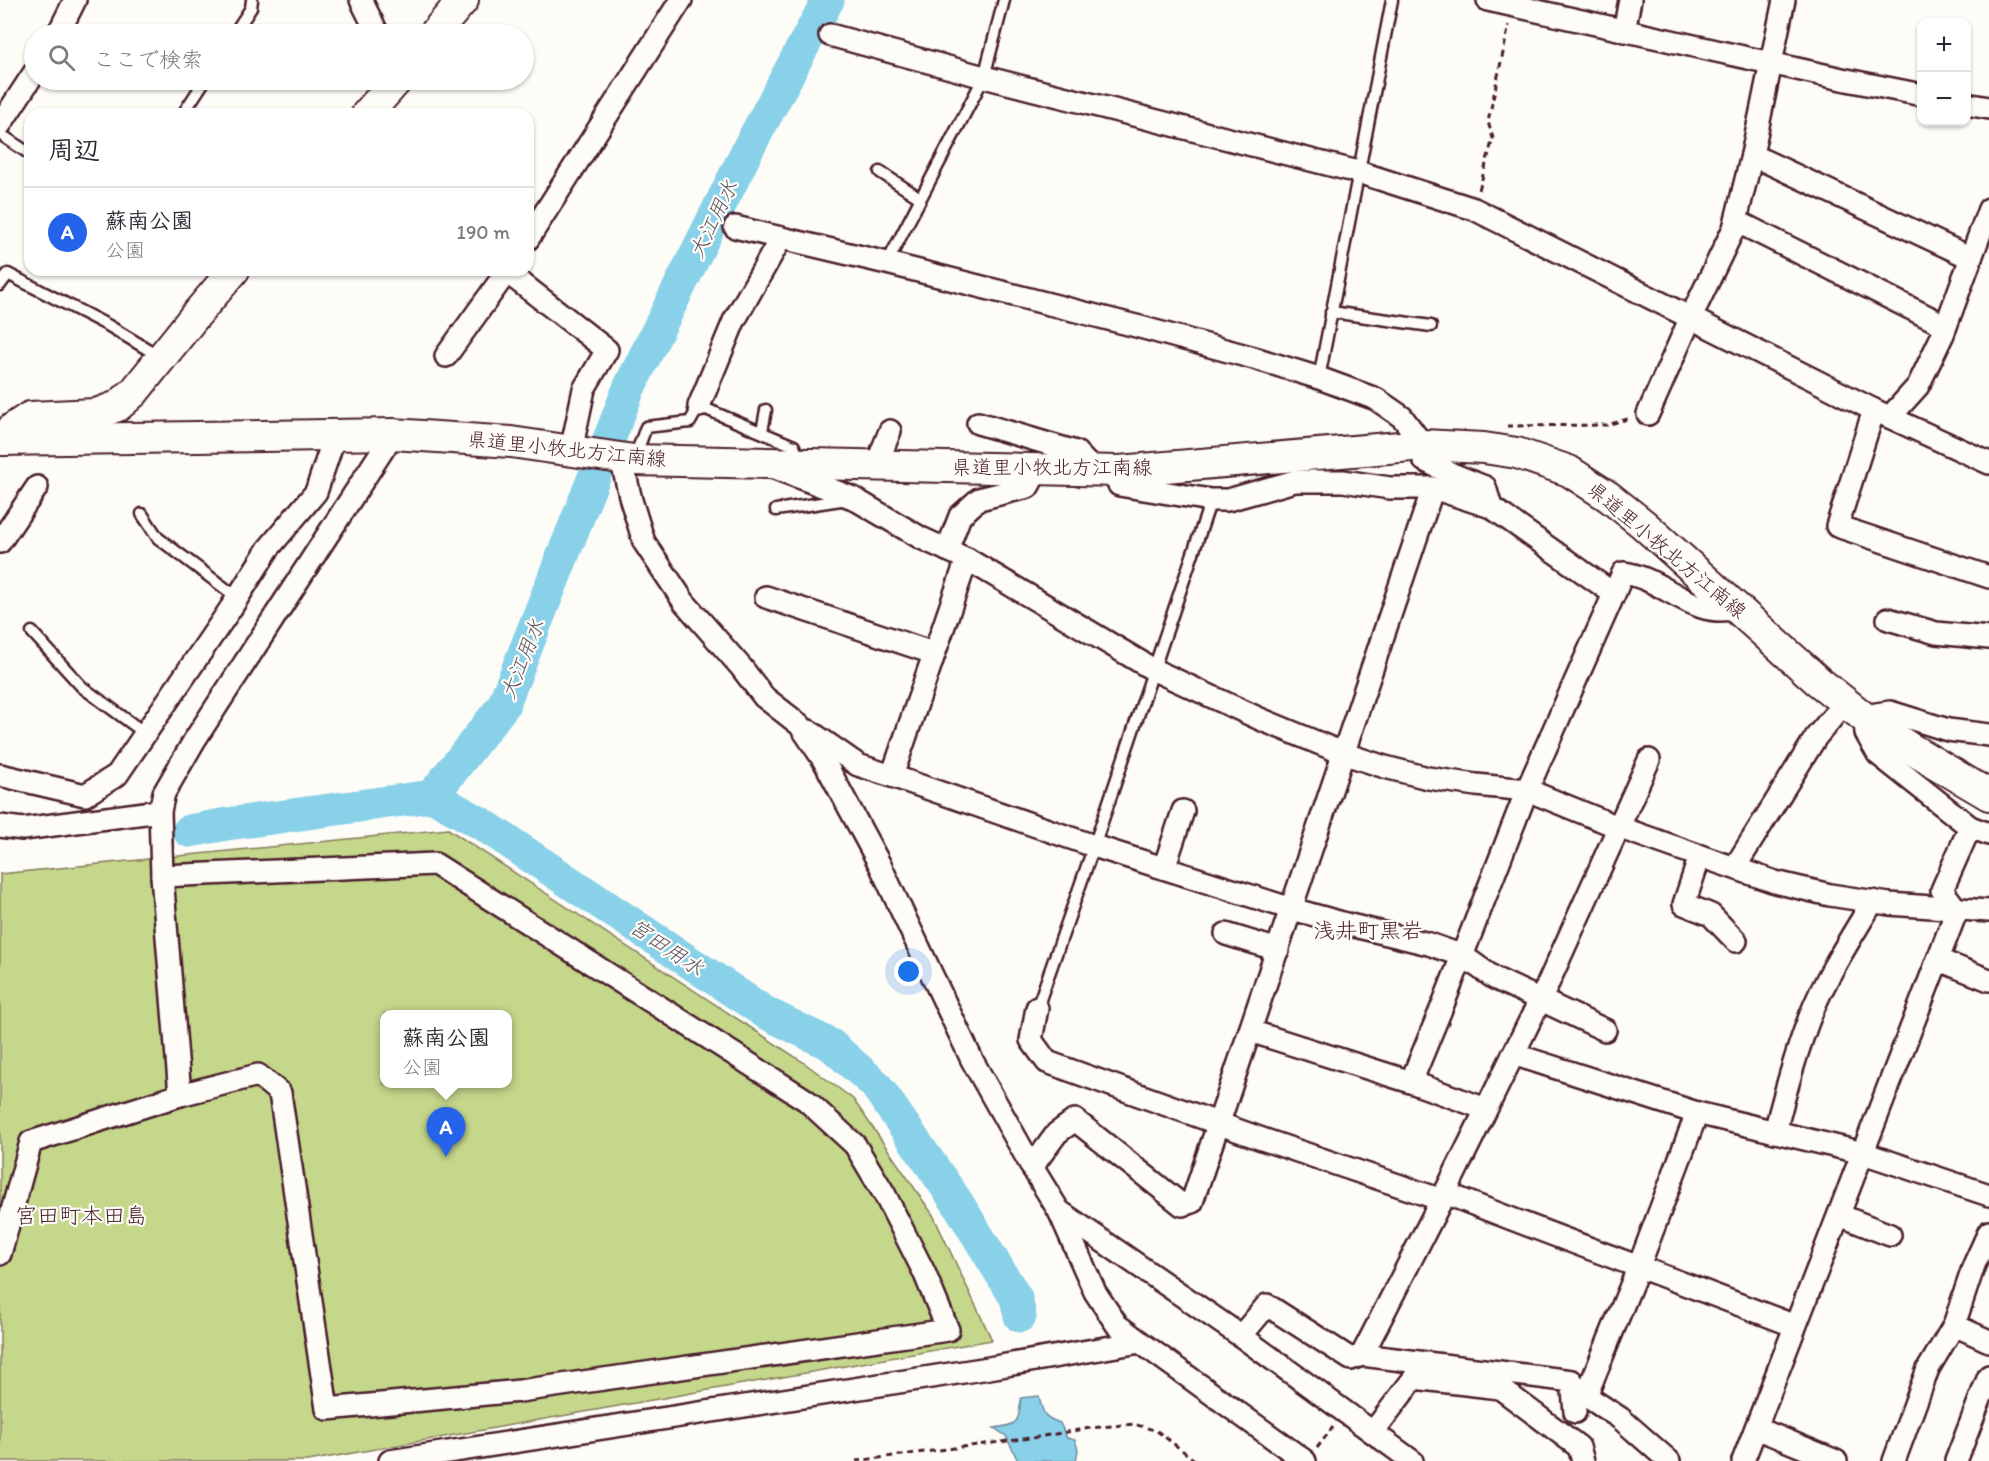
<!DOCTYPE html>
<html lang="ja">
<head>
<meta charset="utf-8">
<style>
	body { margin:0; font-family:Itim,"Klee One",sans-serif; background:#f7f7f7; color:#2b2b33 }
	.controls { position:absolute; right:18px; top:18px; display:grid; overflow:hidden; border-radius:12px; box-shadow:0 2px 4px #0004 }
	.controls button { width:54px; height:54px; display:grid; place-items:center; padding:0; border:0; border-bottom:2px solid #e1e1e2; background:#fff; color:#2b2b33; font:30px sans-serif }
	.you { position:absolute; left:909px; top:972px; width:21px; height:21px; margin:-15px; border:4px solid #fff; border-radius:50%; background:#1a73e8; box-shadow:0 0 0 9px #1a73e833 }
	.badge { display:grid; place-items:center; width:39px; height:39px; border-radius:50%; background:#2563eb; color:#fff; font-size:20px; font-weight:700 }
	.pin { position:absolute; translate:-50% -50px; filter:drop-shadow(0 2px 3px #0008) }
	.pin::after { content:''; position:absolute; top:32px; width:21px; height:18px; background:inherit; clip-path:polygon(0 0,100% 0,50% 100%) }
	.popup { position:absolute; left:380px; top:1010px; width:132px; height:78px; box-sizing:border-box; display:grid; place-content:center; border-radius:12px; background:#fff; filter:drop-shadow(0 2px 4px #0005); font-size:20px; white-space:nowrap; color:#7c7c81 }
	.popup b { font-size:22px; color:#2b2b33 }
	.popup::after { content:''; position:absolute; left:50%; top:100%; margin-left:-12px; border:12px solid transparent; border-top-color:#fff }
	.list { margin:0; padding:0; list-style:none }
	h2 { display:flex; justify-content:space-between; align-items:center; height:78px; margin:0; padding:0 24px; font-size:26px }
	h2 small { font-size:20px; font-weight:400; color:#7c7c81 }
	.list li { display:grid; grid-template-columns:39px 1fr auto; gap:18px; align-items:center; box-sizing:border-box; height:90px; padding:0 24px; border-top:2px solid #e1e1e2 }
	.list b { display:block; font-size:22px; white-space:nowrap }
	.list p { margin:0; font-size:20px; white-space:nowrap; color:#7c7c81 }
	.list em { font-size:20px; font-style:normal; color:#7c7c81 }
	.icon { flex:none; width:33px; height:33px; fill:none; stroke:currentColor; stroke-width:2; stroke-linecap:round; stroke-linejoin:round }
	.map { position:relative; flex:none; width:1989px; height:1461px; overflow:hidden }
	.search { position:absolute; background:#fff; box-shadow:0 2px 4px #0004; left:24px; top:24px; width:510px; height:66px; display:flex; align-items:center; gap:15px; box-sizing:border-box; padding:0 21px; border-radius:33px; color:#7c7c81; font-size:22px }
	.panel { position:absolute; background:#fff; box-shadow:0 2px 4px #0004; left:24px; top:108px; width:510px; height:168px; border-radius:18px }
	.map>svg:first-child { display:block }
</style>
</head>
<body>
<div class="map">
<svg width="1989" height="1461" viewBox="0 0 1989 1461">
	<rect width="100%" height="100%" fill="#fdfcf7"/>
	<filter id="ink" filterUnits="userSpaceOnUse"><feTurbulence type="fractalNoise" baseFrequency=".0167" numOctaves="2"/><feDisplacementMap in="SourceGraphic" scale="12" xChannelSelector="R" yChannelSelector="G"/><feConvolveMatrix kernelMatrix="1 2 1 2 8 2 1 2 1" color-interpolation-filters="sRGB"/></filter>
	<g filter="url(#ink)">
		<path fill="#c4d78b" stroke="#877b5b" stroke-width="1.5" fill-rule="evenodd" d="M448 829 803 1062 853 1099 933 1215 992 1340 308 1461H0V874ZM384 1014H508V1084H384Z"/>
		<path fill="#88d1e9" stroke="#6f8a9d" stroke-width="1.5" d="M1039 1396C1043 1414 1043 1417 1060 1423L1067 1438 1075 1440 1078 1450 1076 1461H1018L1006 1436 994 1428C1020 1425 1018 1422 1021 1398Z"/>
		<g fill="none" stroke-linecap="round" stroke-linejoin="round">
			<g stroke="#88d1e9" stroke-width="33">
				<path d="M608 442 629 388 750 145 828 0"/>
				<path d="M432 796 503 706 596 472"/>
				<path d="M189 831 227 824 432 796 482 824 766 1013 831 1045 875 1084 957 1202 1016 1298 1020 1316"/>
			</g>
			<defs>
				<g id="lane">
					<path d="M234 34 251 8 252 0"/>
					<path d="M183 114 205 80"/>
					<path d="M0 134 30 154"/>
					<path d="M880 172 920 198"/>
					<path d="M887 263 984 77 1004 0"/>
					<path d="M0 285 8 274 109 326 159 356"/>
					<path d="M1331 312 1431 326"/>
					<path d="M1319 378 1392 0"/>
					<path d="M762 431 766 410"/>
					<path d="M635 457 646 427 690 422 699 406 794 446 799 461"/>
					<path d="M776 510 847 499"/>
					<path d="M142 514 158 538 238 598"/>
					<path d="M32 632 82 687 146 734"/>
					<path d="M1037 1008 1094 846 1211 500"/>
				</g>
				<g id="street">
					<path d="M361 0 378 34"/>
					<path d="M1488 0 1842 79 1922 95"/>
					<path d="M1624 31 1630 0"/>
					<path d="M58 34 75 0"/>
					<path d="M830 35 984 77 1358 172 1474 209 1874 410 1989 463"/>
					<path d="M1966 104 1989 108"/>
					<path d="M0 125 34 73"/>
					<path d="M1752 155 1971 258"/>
					<path d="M1736 221 1946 326"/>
					<path d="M735 227 887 263 1140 327 1254 358 1319 378 1376 399 1402 417 1423 445 1424 460 1452 474 1485 487 1491 507 1614 594 1527 790 1444 1002 1411 1082"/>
					<path d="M528 239 681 0"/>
					<path d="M507 272 607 350 584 389 571 451"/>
					<path d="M446 356 508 270"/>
					<path d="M699 406 734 321 781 238"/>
					<path d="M1874 410 1837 526 1989 577"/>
					<path d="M1648 414 1691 317 1734 228 1752 155 1784 0"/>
					<path d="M1890 417 1918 386 1943 334 1989 209"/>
					<path d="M978 423 1076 452 1093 470"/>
					<path d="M621 458 631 500 644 542 684 602 741 667 764 697 800 725 823 759 880 865 972 1060 1032 1167 1059 1211 1095 1292 1117 1325 1140 1342"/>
					<path d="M876 466 890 431"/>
					<path d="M775 468 853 498 921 538 967 559 1154 670 1260 719 1345 754 1385 767 1428 778 1476 785 1527 790 1618 827 1700 856 1775 882 1830 895 1889 904 1989 911"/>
					<path d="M1119 471V485L1211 500H1228L1295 481H1343L1390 488H1433"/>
					<path d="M0 542 37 487"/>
					<path d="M947 550 960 516 979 499 1028 487 1038 469"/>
					<path d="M967 559 892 776 1094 846 1292 909 1350 925 1429 944 1463 956 1494 978 1605 1030"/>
					<path d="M1614 594 1623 573C1662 577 1694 620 1735 608"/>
					<path d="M766 597 933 653"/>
					<path d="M1888 619 1936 633 1989 638"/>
					<path d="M809 731 858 765 892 776"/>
					<path d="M1989 735 1948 730 1890 712 1876 714 1865 718 1866 733 1878 754 1970 827 1989 834"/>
					<path d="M0 775 85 795 117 775 231 608 268 549 316 492 335 435"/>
					<path d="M0 826 23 829 160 811"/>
					<path d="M1700 856 1684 904 1711 915 1736 941"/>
					<path d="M1735 867 1816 737 1845 702"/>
					<path d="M1164 868 1183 811"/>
					<path d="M1226 934 1278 950"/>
					<path d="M1939 960 1989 980"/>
					<path d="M1037 1008 1031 1040 1047 1062 1262 1139 1442 1200"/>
					<path d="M1250 1031 1411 1082 1486 1109"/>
					<path d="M1513 1054 1697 1113 1863 1153 1989 1195"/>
					<path d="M180 1095 162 876 160 811 164 793 194 741 393 434"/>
					<path d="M1775 1132C1785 1092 1796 1052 1811 1014 1826 976 1852 936 1873 901"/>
					<path d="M1032 1167 1057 1133 1075 1120 1182 1205 1192 1202 1433 488 1491 507"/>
					<path d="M1445 1193C1561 1239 1679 1281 1795 1326"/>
					<path d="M1059 1211 1241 1336 1412 1461"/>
					<path d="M1839 1215 1890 1235"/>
					<path d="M0 1254 31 1142 180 1095 258 1075 280 1093 327 1409 520 1391 948 1330 924 1272 885 1195 855 1145 806 1100 435 864 162 876"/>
					<path d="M1954 1325 1989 1341"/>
					<path d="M1241 1336 1267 1305 1351 1359 1362 1355 1445 1193 1546 988 1649 760"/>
					<path d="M1362 1355 1572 1381 1575 1412"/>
					<path d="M1756 1428 1836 1461"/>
					<path d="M1373 1432 1414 1378 1500 1388 1579 1447 1583 1461"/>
					<path d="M390 1461 989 1368 1140 1342 1305 1461"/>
					<path d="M1669 1461 1620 1418 1586 1396 1639 1266 1697 1113"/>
					<path d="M1743 1461 1957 910 1942 890 1970 827"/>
					<path d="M1894 1461 1928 1369 1954 1325 1974 1265 1989 1232"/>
					<path d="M1956 1461 1989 1376"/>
				</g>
				<g id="secondary">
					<path d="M434 34 463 0"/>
					<path d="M367 114 397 80"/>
					<path d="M0 440 393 434 511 442 634 460 1119 471 1423 445 1484 448 1517 453 1569 471 1609 497 1643 524 1818 681 1865 718 1908 747 1989 795"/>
					<path d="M5 440 12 429 30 417 96 414 118 406 134 392 194 317 234 270"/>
				</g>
			</defs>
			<use href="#lane" stroke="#4a1f2b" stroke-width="15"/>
			<use href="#street" stroke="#4a1f2b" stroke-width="26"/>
			<use href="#secondary" stroke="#4a1f2b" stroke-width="34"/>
			<g stroke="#4a1f2b" stroke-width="3" stroke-dasharray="6 4.5" stroke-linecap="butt">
				<path d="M1479 190 1493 138 1488 122 1509 25"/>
				<path d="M1507 426 1607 425 1631 418"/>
				<path d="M1317 1448 1333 1427"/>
				<path d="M856 1461 1038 1437 1090 1428 1134 1424 1157 1431 1196 1461"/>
			</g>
			<use href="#lane" stroke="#fdfcf7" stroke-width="10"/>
			<use href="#street" stroke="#fdfcf7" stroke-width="21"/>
			<use href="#secondary" stroke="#fdfcf7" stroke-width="30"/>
		</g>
	</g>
	<g text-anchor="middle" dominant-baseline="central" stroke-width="4.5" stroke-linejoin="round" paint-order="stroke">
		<g font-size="20" fill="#4a1f2b" stroke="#fdfcf7">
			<text transform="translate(567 449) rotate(6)">県道里小牧北方江南線</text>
			<text x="1052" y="467">県道里小牧北方江南線</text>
			<text transform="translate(1667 550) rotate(40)">県道里小牧北方江南線</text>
		</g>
		<g font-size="21" font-style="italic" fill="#5d5464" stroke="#fdfcf7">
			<text transform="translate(713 219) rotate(-64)">大江用水</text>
			<text transform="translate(522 659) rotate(-68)">大江用水</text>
			<text transform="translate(667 947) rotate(34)">宮田用水</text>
		</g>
		<g font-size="22" fill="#4a1f2b" stroke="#fdfcf7">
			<text x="1368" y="930">浅井町黒岩</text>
			<text x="81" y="1215">宮田町本田島</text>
		</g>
	</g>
</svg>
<div class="controls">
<button>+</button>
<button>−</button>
</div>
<div class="you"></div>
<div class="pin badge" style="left:446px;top:1157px">A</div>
<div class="popup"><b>蘇南公園</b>公園</div>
<div class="search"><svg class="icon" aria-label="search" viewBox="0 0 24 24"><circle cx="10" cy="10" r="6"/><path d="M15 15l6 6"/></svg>ここで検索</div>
<section class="panel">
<h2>周辺<small></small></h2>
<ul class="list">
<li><span class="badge">A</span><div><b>蘇南公園</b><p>公園</p></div><em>190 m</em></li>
</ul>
</section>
</div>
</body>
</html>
